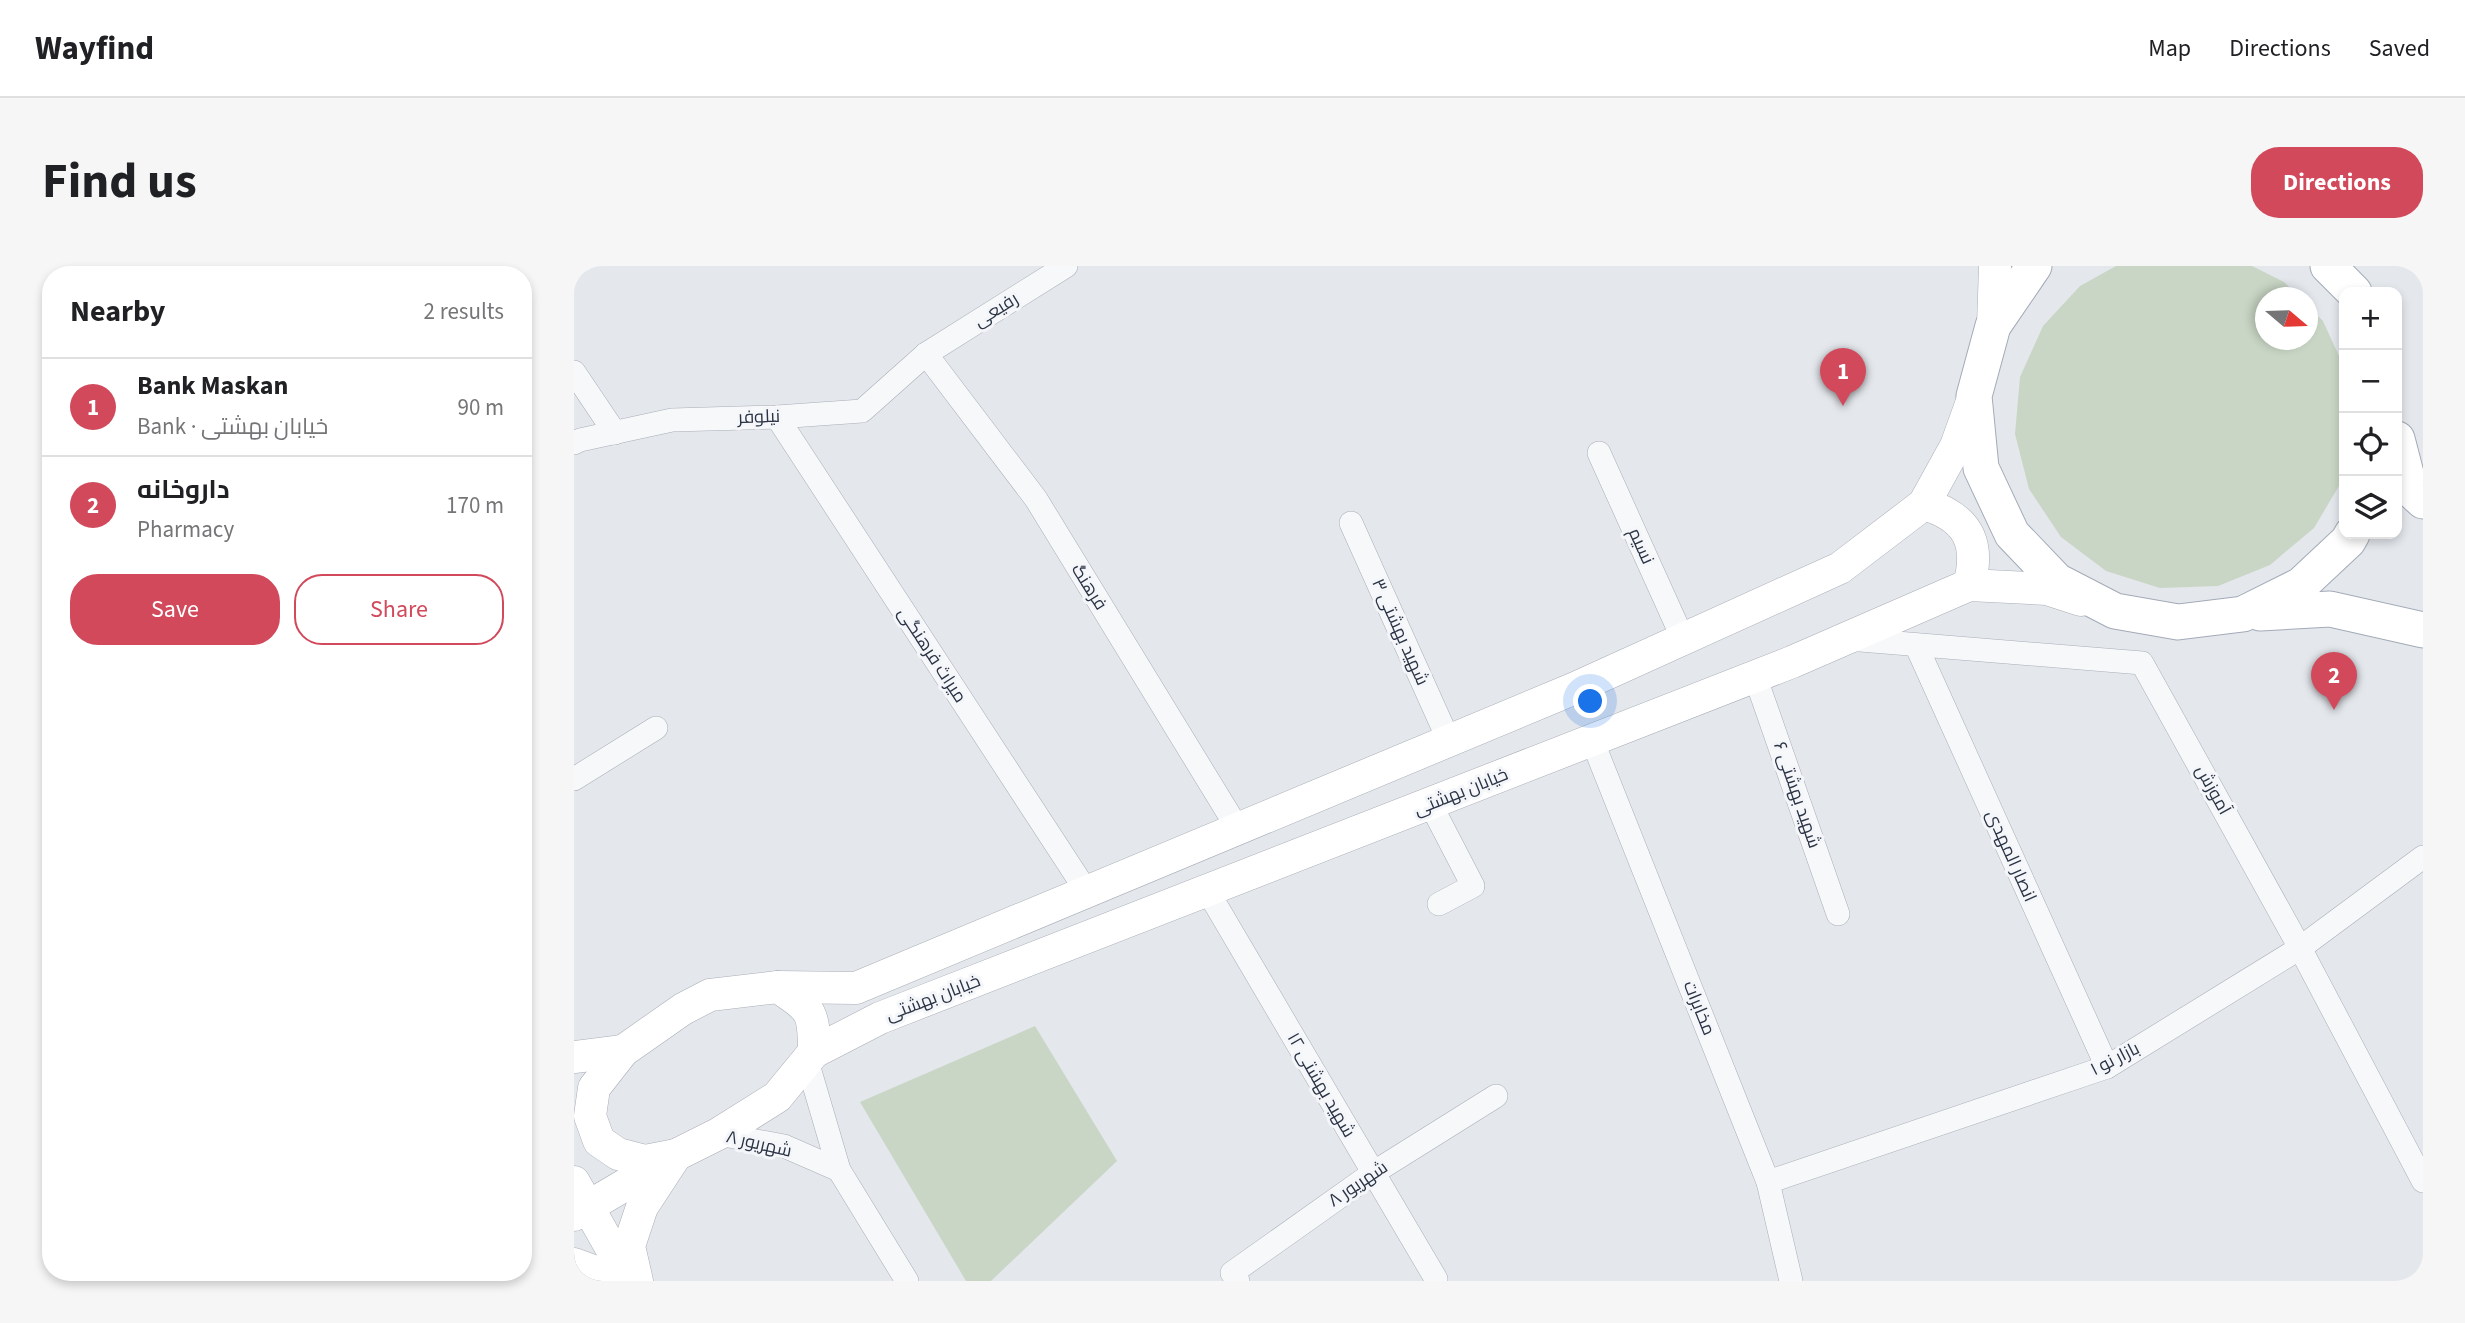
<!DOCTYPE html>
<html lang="en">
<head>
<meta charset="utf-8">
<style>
	body { margin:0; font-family:"Source Sans 3",Cairo,sans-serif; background:#f6f6f6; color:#202124 }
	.controls { position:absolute; right:21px; top:21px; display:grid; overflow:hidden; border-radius:14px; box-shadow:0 4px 10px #0003 }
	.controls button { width:63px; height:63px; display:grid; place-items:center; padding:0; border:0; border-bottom:2px solid #e0e0e0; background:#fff; color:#202124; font:35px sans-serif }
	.compass { position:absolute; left:1681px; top:21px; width:63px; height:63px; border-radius:50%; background:#fff; box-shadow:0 4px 10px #0003; rotate:109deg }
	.you { position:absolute; left:1017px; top:436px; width:24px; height:24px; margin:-18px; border:5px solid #fff; border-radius:50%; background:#1a73e8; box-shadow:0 0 0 10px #1a73e833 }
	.badge { display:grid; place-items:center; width:46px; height:46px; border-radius:50%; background:#d1495b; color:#fff; font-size:23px; font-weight:700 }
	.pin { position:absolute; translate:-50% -58px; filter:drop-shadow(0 2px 4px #0008) }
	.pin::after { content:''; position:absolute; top:37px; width:24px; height:21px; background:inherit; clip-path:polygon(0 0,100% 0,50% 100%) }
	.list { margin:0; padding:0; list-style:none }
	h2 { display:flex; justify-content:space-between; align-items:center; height:91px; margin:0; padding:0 28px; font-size:30px }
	h2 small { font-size:23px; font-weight:400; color:#757577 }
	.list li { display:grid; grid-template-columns:46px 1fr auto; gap:21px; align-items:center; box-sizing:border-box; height:98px; padding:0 28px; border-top:2px solid #e0e0e0 }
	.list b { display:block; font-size:26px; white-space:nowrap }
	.list p { margin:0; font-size:23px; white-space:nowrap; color:#757577 }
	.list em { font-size:23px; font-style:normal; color:#757577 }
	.actions { display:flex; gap:14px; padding:21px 28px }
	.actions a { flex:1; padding:16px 0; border:2px solid #d1495b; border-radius:28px; text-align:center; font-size:24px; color:#d1495b }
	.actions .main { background:#d1495b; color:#fff }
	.icon { flex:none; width:38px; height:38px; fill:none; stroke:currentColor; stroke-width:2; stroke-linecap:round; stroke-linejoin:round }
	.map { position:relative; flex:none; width:1849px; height:1015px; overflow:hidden; border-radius:28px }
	header { display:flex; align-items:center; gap:42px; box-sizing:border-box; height:98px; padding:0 35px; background:#fff; border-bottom:2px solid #e0e0e0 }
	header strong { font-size:33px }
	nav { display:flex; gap:38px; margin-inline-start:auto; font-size:24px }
	.intro { display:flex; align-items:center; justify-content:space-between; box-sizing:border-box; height:168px; padding:0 42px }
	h1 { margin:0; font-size:49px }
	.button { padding:18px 32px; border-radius:28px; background:#d1495b; color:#fff; font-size:24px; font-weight:700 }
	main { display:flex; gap:42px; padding:0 42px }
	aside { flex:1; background:#fff; border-radius:28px; box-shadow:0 4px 10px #0003 }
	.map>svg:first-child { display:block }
</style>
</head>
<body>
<header>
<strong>Wayfind</strong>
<nav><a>Map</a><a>Directions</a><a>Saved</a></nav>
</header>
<div class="intro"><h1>Find us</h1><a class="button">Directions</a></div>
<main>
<aside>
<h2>Nearby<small>2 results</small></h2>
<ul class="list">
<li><span class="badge">1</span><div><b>Bank Maskan</b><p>Bank · خیابان بهشتی</p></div><em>90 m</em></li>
<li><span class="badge">2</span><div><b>داروخانه</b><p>Pharmacy</p></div><em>170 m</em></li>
</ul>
<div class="actions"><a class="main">Save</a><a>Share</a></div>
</aside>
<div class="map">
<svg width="1849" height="1015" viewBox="0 0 1849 1015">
	<rect width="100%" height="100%" fill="#e4e7ec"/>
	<g fill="#c9d6c5">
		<path d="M1542 0H1678L1710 16 1725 31 1692 32V74H1734V40L1749 55 1770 101 1769 213 1740 262 1696 299 1644 320 1586 322 1532 305 1487 271 1455 223 1441 168 1446 111 1469 60 1506 20Z"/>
		<path d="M461 760 543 895 417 1015H392L286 836Z"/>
	</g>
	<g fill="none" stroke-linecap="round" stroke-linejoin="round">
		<defs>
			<g id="minor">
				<path d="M352 88 462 233 664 563"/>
				<path d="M0 106 41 167"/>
				<path d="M203 151 513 626"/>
				<path d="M0 177 6 174 98 154 203 151 288 145 352 88 492 0"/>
				<path d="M1025 187 1109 373"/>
				<path d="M777 257 875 475"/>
				<path d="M1274 373 1568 397 1726 682 1849 915"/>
				<path d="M1342 379 1533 801"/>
				<path d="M1181 410 1264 648"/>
				<path d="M1018 474 1194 916 1217 1015"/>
				<path d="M0 513 82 462"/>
				<path d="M857 539 899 620 865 638"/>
				<path d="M633 624 862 1013"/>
				<path d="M233 795 265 904 333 1015"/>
				<path d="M144 868 210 880 265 904"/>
				<path d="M1194 916 1533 801 1726 682 1849 591"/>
				<path d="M664 1015 658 1007 799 907 922 830"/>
			</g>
			<g id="secondary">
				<path d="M1419 60 1421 0"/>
				<path d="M1350 238C1393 251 1407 276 1395 319"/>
				<path d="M204 721 282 722 999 423 1266 302 1350 238 1382 180 1400 130"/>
				<path d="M204 721C238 744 240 745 240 786L203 831 144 868 102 889 71 895 44 888 25 875 16 850 20 822 49 785 109 743 136 729Z"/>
				<path d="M240 786 306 752 1218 396 1395 319 1473 323 1507 334"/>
				<path d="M0 791 49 785"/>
				<path d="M0 916 54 1012"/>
				<path d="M0 949 95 893"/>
				<path d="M0 998 22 1006 34 1015"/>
				<path d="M63 1015 55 980 68 941 102 889"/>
			</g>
			<g id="primary">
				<path d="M1460 0 1419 60 1400 130 1407 202 1438 268 1483 315 1541 345 1604 356 1669 348 1727 319 1774 275 1778 268"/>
				<path d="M1754 0 1780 26"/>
				<path d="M1823 173 1836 223 1849 235"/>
				<path d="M1686 347 1756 343 1849 364"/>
			</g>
		</defs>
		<use href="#minor" stroke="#a9aeb7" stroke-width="24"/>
		<use href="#secondary" stroke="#a9aeb7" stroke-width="33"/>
		<use href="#primary" stroke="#a3abb8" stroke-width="37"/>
		<use href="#minor" stroke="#f7f8fa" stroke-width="23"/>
		<use href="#secondary" stroke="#fff" stroke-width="32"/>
		<use href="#primary" stroke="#fff" stroke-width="35"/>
	</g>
	<g text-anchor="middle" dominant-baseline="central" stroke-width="6" stroke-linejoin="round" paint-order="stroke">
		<g font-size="18" fill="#2b3445" stroke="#f4f6f9">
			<text transform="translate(422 44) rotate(-32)">رفیعی</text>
			<text transform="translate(185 151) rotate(-2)">نیلوفر</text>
			<text transform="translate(1067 280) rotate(66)">نسیم</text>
			<text transform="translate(515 321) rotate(58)">فرهنگ</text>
			<text transform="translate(826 366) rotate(66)">شهید بهشتی ۳</text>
			<text transform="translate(358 389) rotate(57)">میراث فرهنگی</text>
			<text transform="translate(1639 524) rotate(61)">آموزش</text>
			<text transform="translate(887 526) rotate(-22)">خیابان بهشتی</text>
			<text transform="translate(1223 529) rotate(71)">شهید بهشتی ۶</text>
			<text transform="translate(1437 590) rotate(66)">انصار المهدی</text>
			<text transform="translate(359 732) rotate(-21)">خیابان بهشتی</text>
			<text transform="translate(1125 742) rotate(68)">مخابرات</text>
			<text transform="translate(1541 793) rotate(-27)">بازار نو ۱</text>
			<text transform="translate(747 819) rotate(60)">شهید بهشتی ۱۲</text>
			<text transform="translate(185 878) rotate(13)">۸ شهریور</text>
			<text transform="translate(784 918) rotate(-34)">۸ شهریور</text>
		</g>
	</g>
</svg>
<div class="controls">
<button>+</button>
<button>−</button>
<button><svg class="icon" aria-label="locate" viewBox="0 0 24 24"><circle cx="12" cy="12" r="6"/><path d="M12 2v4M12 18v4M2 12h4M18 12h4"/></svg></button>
<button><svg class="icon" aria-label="layers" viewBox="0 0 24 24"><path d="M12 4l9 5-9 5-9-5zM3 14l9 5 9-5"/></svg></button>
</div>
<svg class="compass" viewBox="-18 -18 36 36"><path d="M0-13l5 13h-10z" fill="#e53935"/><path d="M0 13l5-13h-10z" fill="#757577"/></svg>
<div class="you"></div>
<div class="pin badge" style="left:1269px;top:140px">1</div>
<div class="pin badge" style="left:1760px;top:444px">2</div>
</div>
</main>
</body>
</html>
